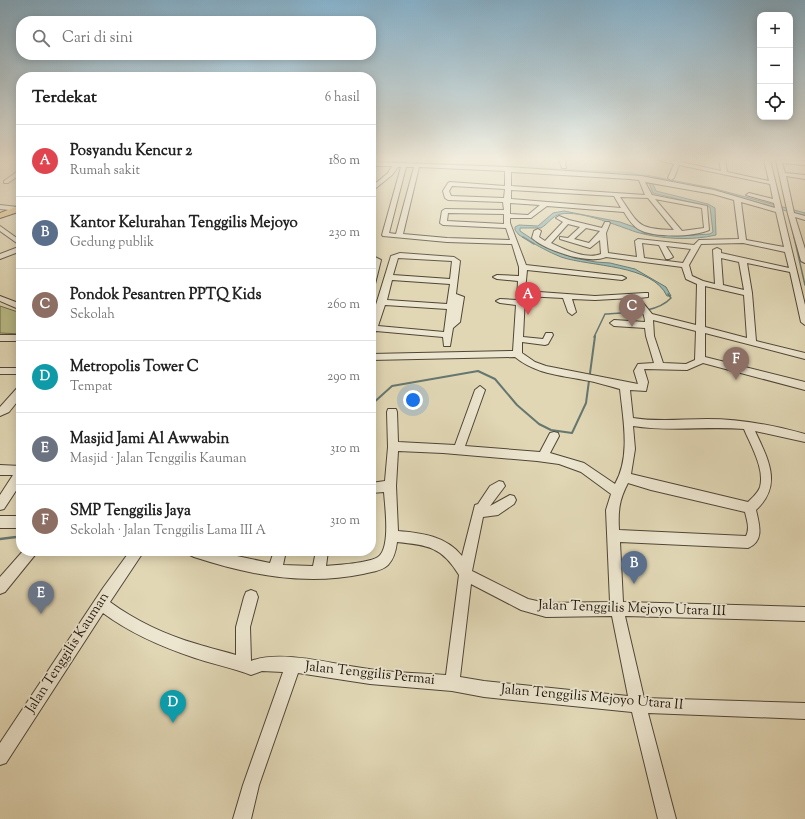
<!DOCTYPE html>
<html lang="id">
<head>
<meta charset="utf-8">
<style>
	body { margin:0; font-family:"Sorts Mill Goudy",serif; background:#f2f2f2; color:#222 }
	.controls { position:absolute; right:12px; top:12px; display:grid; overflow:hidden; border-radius:8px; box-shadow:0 2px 10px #0003 }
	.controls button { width:36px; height:36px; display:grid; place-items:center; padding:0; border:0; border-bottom:1px solid #e0e0e0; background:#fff; color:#222; font:20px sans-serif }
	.you { position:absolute; left:413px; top:400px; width:14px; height:14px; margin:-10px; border:3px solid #fff; border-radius:50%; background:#1a73e8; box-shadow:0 0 0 6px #1a73e833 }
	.badge { display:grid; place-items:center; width:26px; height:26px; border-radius:50%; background:#8f2418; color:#fff; font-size:13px; font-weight:700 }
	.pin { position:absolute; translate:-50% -33px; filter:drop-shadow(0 1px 2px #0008) }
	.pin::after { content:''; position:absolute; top:21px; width:14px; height:12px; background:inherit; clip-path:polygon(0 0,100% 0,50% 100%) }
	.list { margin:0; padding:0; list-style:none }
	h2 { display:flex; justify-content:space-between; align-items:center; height:52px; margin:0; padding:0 16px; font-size:17px }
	h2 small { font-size:13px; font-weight:400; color:#767676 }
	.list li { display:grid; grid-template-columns:26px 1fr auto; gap:12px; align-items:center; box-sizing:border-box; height:72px; padding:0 16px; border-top:1px solid #e0e0e0 }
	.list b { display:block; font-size:15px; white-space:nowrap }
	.list p { margin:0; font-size:13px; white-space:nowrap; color:#767676 }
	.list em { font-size:13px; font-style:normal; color:#767676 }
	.icon { flex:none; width:22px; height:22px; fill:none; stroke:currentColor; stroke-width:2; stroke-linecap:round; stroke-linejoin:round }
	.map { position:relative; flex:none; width:805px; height:819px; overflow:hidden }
	.search { position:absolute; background:#fff; box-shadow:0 2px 10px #0003; left:16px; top:16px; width:360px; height:44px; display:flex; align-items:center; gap:10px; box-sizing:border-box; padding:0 14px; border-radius:16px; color:#767676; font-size:15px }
	.panel { position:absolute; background:#fff; box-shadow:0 2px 10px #0003; left:16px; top:72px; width:360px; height:484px; border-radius:16px }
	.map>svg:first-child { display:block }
</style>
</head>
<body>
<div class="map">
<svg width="805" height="819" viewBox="0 0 805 819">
	<rect width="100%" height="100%" fill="#e1d7b5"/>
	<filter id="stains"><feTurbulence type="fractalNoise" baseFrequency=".005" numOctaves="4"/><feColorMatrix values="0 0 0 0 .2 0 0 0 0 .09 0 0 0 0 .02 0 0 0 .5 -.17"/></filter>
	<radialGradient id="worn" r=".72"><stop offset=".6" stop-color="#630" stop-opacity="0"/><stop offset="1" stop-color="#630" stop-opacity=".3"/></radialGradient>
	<path fill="#b9bd89" stroke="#6c6a4b" d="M0 306 21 313V334L0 333Z"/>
	<path fill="#95b8b3" stroke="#657771" d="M645 175 712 188 794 210 805 213V216L710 190 652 182 656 191 708 204 715 208 716 235C691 241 660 239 636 232 618 226 580 210 561 214 553 215 548 224 541 228H520V231L541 245 574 258 596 262 610 263 635 269 666 287 671 296H667C652 264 591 267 561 257 546 251 533 243 519 235L515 230V227L519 225 538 226 553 213 564 211 620 222 651 233 678 236 710 234 713 232 710 207 653 193 647 178 640 177Z"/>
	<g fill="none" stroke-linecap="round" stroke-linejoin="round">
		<g stroke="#657771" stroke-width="1">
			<path d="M787 210 794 238"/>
			<path d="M642 233 665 236"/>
			<path d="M522 237 524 238"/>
		</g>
		<g stroke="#657771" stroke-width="1.5">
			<path d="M523 237 534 244"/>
			<path d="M794 237 805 285"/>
			<path d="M594 337 605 314C626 312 656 314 671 298L668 294"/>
		</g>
		<path stroke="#657771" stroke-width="2" d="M371 405 392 386 478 371 495 379 517 405 539 424 551 430 572 433 586 403 595 336"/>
		<path stroke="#657771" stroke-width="2.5" d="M0 539 16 537 21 534"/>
		<path fill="#95b8b3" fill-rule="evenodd" d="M371 160 630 172 656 177 654 178 630 174 371 162Z"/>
		<defs>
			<g id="minor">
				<path d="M559 160H565L566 168H562Z"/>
				<path d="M658 160 676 161V160H682L681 162 721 171 719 160H725L727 172 769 181 764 160H770L805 305V325L801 322 790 272 747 263 752 293 756 341 805 353V359L705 333V357L805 382V390L703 363 687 370 644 369 648 382 646 391 630 390 633 418C657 422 682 419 707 419 740 419 773 425 805 434V442L755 431C768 459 783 485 756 510 759 524 765 541 748 548L620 542 623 602 805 607V621L625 616 644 698 805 703V719L648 713 676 819H658L632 712 484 697 452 691 370 684 298 673 259 785 251 819H233L243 785 283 672 262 671 251 675C233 668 213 664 195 658 162 647 130 633 103 613L6 763 0 765V743L103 588 130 551H144L110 602C136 621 166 635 197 644 209 648 223 651 236 655V627L244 597 246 592 251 590 256 592 258 597 250 627 251 661C282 649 336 665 369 669 394 673 420 673 446 675L459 575C442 547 428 545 397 542 396 550 394 559 388 565 382 571 371 572 363 574 305 586 249 575 194 557L190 555 188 551H213L270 563 274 551H286L283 565 313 566 316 551H328L326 566C337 565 369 563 378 557 391 548 385 507 384 492L371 493V483L385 481 388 447 387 412 388 409H396L397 412 398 442 455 445 475 390 480 386 485 390 465 446 540 452 550 433 554 432 558 433 559 436 550 453 584 463 615 484C631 456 623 419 620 389 608 386 597 382 584 380 559 375 536 374 515 357L371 360V354L513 351 516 305 500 303 496 301 500 299 517 300 518 281 497 279 493 277 497 275 519 276V267L512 244 447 242 383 236 382 235 401 167H398L392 175 371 192V187L388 173 392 166H371V162L508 167 641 176 714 190 775 208 774 203 746 195 749 193 773 199 770 184 679 165 674 178 671 180 668 178 674 164ZM406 167H414L396 234 389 233ZM419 167 505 171V186L450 182 448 183 443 191 445 198 448 200 503 202 504 210 445 209 442 211 440 223 443 225 506 228 510 240 447 238 403 234ZM511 172 630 179 639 180 645 195 511 186ZM645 182 713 194 734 200 739 239 699 240 694 245 638 239 635 241 637 257 608 253 606 233 610 223 609 222H605L602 228 569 220 559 216 556 218 563 222 545 241 539 237 541 231 538 229 534 231 532 238C545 250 588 265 606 257L682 267 686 279 697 284 696 325 652 314 639 298 648 297V293H645L595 296 525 291 527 270 622 280 626 278 622 276 526 265 510 223V218H531L547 206 624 212C627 217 632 225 638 229 653 238 694 237 709 230L707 206 652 195ZM452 186 505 189 504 198 451 196 449 191ZM511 190 614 196 621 208 511 199ZM620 197 648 198 674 230C637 229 639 225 620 197ZM655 199 702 208 704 228 682 231ZM741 202 776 212 784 247 746 240ZM510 203 540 205 528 215 510 214ZM448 213 504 214V224L447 221ZM568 224 580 227 568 238 560 237V239L590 248 600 240 601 254C586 260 564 249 551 243ZM586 228 600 231 589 243 574 239ZM642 243 659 245 666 259H669L673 257 666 246 691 249 683 263 644 258ZM743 243 785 252 789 268 721 253V250L717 248 713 250 715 284 703 281 692 276 689 265 701 244ZM721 258 739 262 744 290 723 285ZM705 286 744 295 747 338 705 327ZM525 296 563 298 568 312 572 315 576 312 572 299 595 300 631 298C638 305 645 312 645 322L614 320 610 323 614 326 645 328 646 336 654 363 638 364 634 371 638 384 546 366 535 362 522 353V342L545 345 548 344 553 335 552 333H546L543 339 523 337ZM653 320 696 331 695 360 686 364 663 363 654 336ZM633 426C669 432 708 426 744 429 751 446 765 469 760 487 758 493 752 498 748 502L631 474 635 449ZM398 451 443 453 537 461 559 464 581 472 611 494 606 510 610 602 546 603 528 599 472 571 483 517 498 515 514 504 516 500 514 496 510 495 490 506 505 486 503 482 499 481 490 486 478 504 475 505 462 556C446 536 422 533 398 531L396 486ZM628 483 651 490 745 512C747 520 750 529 746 536L619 530C618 511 619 500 628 483ZM471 584 521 610 546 617 612 616 628 696 484 681 460 677Z"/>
				<path d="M776 160 805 161V165L782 163 785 173 805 175V179L786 176 794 213 805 216V220L795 217 805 249V263L801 261 788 214Z"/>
				<path d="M21 169V174L8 183H4V181Z"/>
				<path d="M21 180V185L18 183Z"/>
				<path d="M0 205 18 207 21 209 18 211 0 209Z"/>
				<path d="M0 226 21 241V251L0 259V254L21 246 0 231Z"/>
				<path d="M400 253 454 257 460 261 456 294 464 297 460 322 453 328 450 346H444L443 337 376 331 374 334 371 335V321L391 256ZM398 258 452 261 450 279 393 275ZM392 280 450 284 447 304 387 300ZM385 305 447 309 444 332 378 326Z"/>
				<path d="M371 255 381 260 375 284 371 286V269L373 261 371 260Z"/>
				<path d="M0 296 21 304V310L0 301Z"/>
				<rect x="0" y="335" width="21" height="6"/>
				<path d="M371 336 374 337 375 343 371 346Z"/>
				<rect x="0" y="368" width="21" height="6"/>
				<path d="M21 386V397L9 412 0 416V407L18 387Z"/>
				<path d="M0 465 21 466V483L4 509 0 510V495L13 475H0Z"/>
				<rect x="0" y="516" width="21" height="12"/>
				<path d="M23 551H37L35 555 5 592 0 594V577Z"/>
			</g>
			<path id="major" d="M18 206H21V211L0 218V213Z"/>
		</defs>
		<use href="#minor" stroke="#4f4637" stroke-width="2"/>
		<use href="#major" stroke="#1e160d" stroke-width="2"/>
		<use href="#minor" fill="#ece5cf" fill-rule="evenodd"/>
		<use href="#major" fill="#e0bc7a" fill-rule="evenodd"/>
	</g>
	<linearGradient id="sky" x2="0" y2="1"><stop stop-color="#87b6d3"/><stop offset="0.58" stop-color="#f2edde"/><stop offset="1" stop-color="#f2edde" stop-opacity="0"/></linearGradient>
	<rect width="805" height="274" fill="url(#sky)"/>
	<g text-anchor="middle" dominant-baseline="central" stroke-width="3.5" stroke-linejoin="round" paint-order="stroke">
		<g font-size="14" fill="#1e160d" stroke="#ece5cf">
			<text transform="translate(632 609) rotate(2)">Jalan Tenggilis Mejoyo Utara III</text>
			<text transform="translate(68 653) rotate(-57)">Jalan Tenggilis Kauman</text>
			<text transform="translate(370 674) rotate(6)">Jalan Tenggilis Permai</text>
			<text transform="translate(592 698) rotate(5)">Jalan Tenggilis Mejoyo Utara II</text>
		</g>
	</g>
	<rect width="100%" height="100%" filter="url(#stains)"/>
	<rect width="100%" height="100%" fill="url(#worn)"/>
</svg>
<div class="controls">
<button>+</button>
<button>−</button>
<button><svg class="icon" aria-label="locate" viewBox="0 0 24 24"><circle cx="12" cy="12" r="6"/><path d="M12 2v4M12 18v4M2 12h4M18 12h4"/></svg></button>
</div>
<div class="you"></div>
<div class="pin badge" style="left:528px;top:315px;background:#e0444e">A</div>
<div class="pin badge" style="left:634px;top:584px;background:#5c6f8a">B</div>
<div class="pin badge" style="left:632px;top:327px;background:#8d6e63">C</div>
<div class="pin badge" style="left:173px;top:723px;background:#0f9aa8">D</div>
<div class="pin badge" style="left:41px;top:614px;background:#6b7280">E</div>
<div class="pin badge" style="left:736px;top:380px;background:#8d6e63">F</div>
<div class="search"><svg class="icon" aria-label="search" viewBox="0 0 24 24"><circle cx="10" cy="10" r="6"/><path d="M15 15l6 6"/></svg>Cari di sini</div>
<section class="panel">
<h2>Terdekat<small>6 hasil</small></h2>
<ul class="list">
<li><span class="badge" style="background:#e0444e">A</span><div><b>Posyandu Kencur 2</b><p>Rumah sakit</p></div><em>180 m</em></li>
<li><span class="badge" style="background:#5c6f8a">B</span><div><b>Kantor Kelurahan Tenggilis Mejoyo</b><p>Gedung publik</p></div><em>230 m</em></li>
<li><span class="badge" style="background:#8d6e63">C</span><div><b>Pondok Pesantren PPTQ Kids</b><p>Sekolah</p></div><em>260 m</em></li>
<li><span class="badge" style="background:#0f9aa8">D</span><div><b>Metropolis Tower C</b><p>Tempat</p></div><em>290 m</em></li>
<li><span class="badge" style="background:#6b7280">E</span><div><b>Masjid Jami Al Awwabin</b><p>Masjid · Jalan Tenggilis Kauman</p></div><em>310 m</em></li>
<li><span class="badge" style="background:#8d6e63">F</span><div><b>SMP Tenggilis Jaya</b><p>Sekolah · Jalan Tenggilis Lama III A</p></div><em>310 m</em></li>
</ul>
</section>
</div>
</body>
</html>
